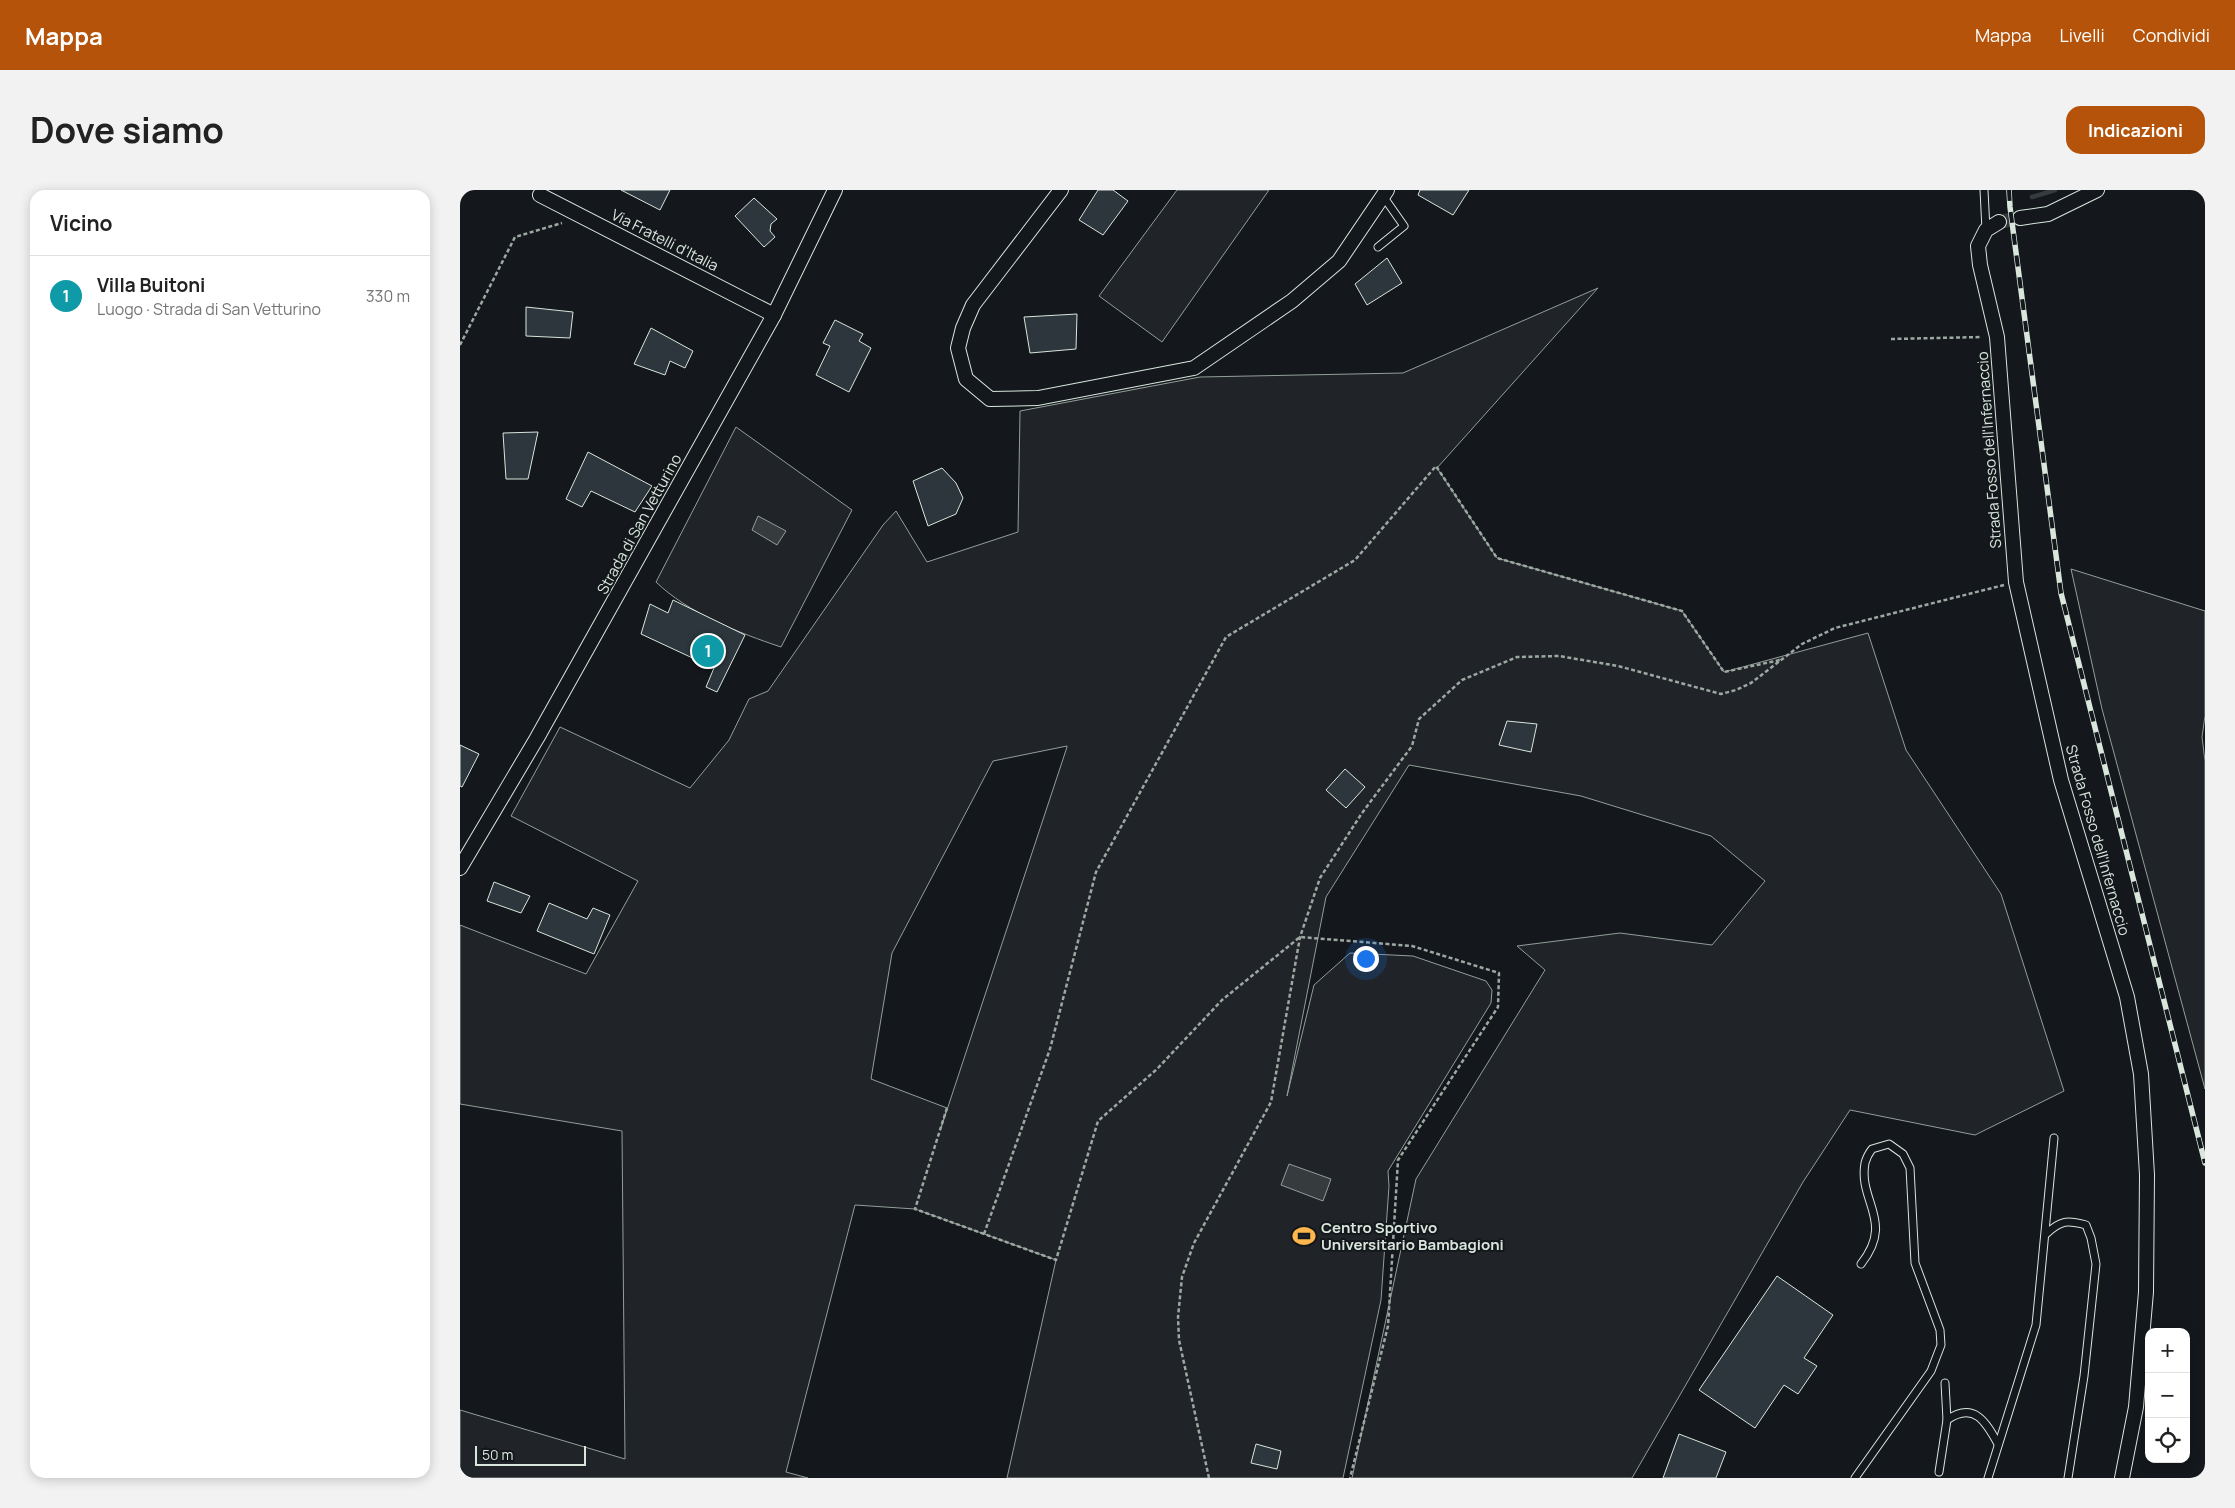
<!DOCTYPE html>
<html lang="it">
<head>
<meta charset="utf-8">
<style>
	body { margin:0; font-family:Manrope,sans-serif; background:#f2f2f2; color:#222 }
	.controls { position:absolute; right:15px; bottom:15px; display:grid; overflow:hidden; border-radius:10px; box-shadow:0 2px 12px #0003 }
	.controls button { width:45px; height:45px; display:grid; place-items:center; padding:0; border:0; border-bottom:1px solid #e0e0e0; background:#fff; color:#222; font:25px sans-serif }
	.scale { position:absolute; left:15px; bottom:12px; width:111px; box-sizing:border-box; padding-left:5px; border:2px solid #d8e6dc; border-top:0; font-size:14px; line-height:18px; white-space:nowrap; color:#d8e6dc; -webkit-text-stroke:4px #14181c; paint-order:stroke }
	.you { position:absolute; left:905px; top:768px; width:18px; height:18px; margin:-12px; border:4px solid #fff; border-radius:50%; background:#1a73e8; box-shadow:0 0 0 8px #1a73e833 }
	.badge { display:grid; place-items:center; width:32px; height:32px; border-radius:50%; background:#b45309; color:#fff; font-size:16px; font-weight:700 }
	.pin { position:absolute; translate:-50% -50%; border:2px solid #fff; box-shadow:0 1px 5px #0006 }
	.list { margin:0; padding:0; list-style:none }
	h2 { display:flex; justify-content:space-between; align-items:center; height:65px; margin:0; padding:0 20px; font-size:21px }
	h2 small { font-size:16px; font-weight:400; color:#767676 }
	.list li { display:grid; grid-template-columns:32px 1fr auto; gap:15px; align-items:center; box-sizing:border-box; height:80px; padding:0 20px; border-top:1px solid #e0e0e0 }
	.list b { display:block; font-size:19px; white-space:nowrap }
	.list p { margin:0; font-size:16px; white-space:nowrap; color:#767676 }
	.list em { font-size:16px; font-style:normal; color:#767676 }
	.icon { flex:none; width:28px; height:28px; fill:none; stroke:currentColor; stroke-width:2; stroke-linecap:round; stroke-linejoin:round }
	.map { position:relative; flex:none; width:1745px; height:1288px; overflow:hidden; border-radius:15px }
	header { display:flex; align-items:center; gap:30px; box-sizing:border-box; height:70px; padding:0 25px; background:#b45309; color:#fff }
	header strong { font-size:24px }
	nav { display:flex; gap:28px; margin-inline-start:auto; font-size:18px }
	.intro { display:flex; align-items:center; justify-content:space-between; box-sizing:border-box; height:120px; padding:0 30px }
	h1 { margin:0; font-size:35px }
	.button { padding:12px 22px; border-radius:15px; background:#b45309; color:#fff; font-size:18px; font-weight:700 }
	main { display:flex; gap:30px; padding:0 30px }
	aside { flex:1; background:#fff; border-radius:15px; box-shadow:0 2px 12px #0003 }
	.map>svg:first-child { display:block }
</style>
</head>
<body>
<header>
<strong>Mappa</strong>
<nav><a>Mappa</a><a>Livelli</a><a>Condividi</a></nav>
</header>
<div class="intro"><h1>Dove siamo</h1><a class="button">Indicazioni</a></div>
<main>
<aside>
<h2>Vicino<small></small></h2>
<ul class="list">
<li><span class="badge" style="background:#0f9aa8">1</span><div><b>Villa Buitoni</b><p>Luogo · Strada di San Vetturino</p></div><em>330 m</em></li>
</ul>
</aside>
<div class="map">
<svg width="1745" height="1288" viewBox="0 0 1745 1288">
	<rect width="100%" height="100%" fill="#14181c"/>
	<g fill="#202428" stroke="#939e99" fill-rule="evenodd">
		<path d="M717 0H809L702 152 639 106Z"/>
		<path d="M1138 98 977 278 1037 368 1222 421 1264 482 1408 443 1446 560 1541 704 1604 901 1515 945 1390 920 1343 992 1172 1288H892L956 989 1085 780 1057 756 1160 743 1252 755 1305 691 1251 646 1121 606 949 575 866 707 827 906 854 795 890 763 953 766 1026 791 1032 800 1031 813 928 981 929 996 921 1110 883 1288H547L596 1070 455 1019 395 1015 326 1282 348 1288H0V1220L165 1269 162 941 0 914V735L126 784 178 691 51 626 100 537 230 598 269 550 289 509 308 501 423 335 436 321 467 372 558 342 560 221 740 187 943 183ZM607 556V557L481 938 487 918 411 889 432 763 533 571Z"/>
		<path d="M276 237 392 320 321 457C279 443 228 423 196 392Z"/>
		<path d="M1611 379 1745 421V526L1742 547 1745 571V899L1642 519Z"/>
	</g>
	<g fill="#363b3e" stroke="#939e99">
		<path d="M298 326 326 341 317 355 292 340Z"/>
		<path d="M829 974 871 989 863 1011 821 995Z"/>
	</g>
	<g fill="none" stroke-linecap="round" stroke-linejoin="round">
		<path stroke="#363b3e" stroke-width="4.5" d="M1572 7 1595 0"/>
	</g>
	<g fill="#2c363c" stroke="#d8e6dc">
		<path d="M161 0H210L200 20Z"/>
		<path d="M638 0H653L668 11 643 45 619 30Z"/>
		<path d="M960 0H1009L993 25 958 5Z"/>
		<path d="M294 8 317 29 311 34 310 41 315 47 304 57 275 26Z"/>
		<path d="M927 68 942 93 907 115 895 94Z"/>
		<path d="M66 117 113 122 110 148 66 146Z"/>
		<path d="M617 124 616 159 570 163 564 127Z"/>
		<path d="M375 130 403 144 399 151 411 158 389 202 356 185 370 156 363 153Z"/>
		<path d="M191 138 233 161 225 178 210 171 205 185 174 174Z"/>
		<path d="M78 242 68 289H46L43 243Z"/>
		<path d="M128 262 192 296 175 322 131 301 122 317 106 309Z"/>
		<path d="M482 278 496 293 503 308 496 324 468 336 453 291Z"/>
		<path d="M213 410 285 445 257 502 246 497 254 478 181 444 190 414 208 423Z"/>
		<path d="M1047 531 1077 534 1071 562 1039 555Z"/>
		<path d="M0 555 19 564 2 597 0 596Z"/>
		<path d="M885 579 905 597 886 618 866 600Z"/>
		<path d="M34 692 70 706 61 723 27 711Z"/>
		<path d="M89 713 127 729 133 718 150 725 134 764 77 741Z"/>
		<path d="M1317 1086 1373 1125 1344 1168 1357 1176 1338 1204 1324 1195 1295 1238 1239 1200Z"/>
		<path d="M1219 1244 1266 1262 1256 1288H1203Z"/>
		<path d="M796 1254 821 1261 817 1279 791 1273Z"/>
	</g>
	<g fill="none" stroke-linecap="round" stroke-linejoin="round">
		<path stroke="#313739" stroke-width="14" stroke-dasharray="14 7" stroke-linecap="butt" d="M1539 32 1560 28"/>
		<defs>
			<g id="service">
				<path d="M1524 0 1526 40"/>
				<path d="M918 57 944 36 923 6"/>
				<path d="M1586 1044C1601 1030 1607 1030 1626 1035L1631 1048 1636 1074 1624 1186 1608 1288"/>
				<path d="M1485 1193 1487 1230"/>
				<path d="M1479 1282 1487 1230C1514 1211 1526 1232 1538 1254"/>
				<path d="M1395 1288 1471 1181 1481 1155 1480 1140 1455 1073 1450 978 1443 964 1429 954 1412 959C1409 963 1406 969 1405 973 1398 1012 1435 1031 1401 1074"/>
				<path d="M1528 1288 1576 1135 1594 948"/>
			</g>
			<g id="minor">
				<path d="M601 0 513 115 503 138 498 158 506 189 530 209 578 208 734 178 832 111 879 71 927 0"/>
				<path d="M80 5 314 125"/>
				<path d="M1560 28 1588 24 1637 0"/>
				<path d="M1539 32 1526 40 1518 56 1520 75 1537 147 1556 392 1601 590 1667 807 1681 884 1687 985 1686 1102 1676 1217 1662 1288"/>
				<path d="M0 678 77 548 314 125 375 0"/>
			</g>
		</defs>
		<use href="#service" stroke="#d8e6dc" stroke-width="9"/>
		<use href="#minor" stroke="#d8e6dc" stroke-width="16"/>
		<g stroke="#9da8a2" stroke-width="2.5" stroke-dasharray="4 2.5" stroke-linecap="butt">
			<path d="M1431 149 1522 147"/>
			<path d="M0 155 55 47 102 33"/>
			<path d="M487 918 455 1019 596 1070 638 931 697 879 762 810 840 747 952 756 1039 783 1038 817 938 970 928 1136 890 1288"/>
			<path d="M524 1044 590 859 636 682 766 447 895 370 976 276 1037 368 1222 421 1264 482 1320 470"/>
			<path d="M749 1288 719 1150 718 1127 722 1087 734 1053 811 912 840 747 860 688 902 623 952 556 959 529 1002 490 1057 467 1099 466 1158 476 1261 504 1276 500 1291 493 1342 454 1375 438 1544 395"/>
		</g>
		<use href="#service" stroke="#14181c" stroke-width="7"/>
		<use href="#minor" stroke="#14181c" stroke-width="14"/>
		<defs>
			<path id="rail" d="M1549 0 1550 17 1601 403 1745 973"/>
		</defs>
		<use href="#rail" stroke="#d8e6dc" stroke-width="5.5"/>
		<use href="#rail" stroke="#14181c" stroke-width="4" stroke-dasharray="11" stroke-linecap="butt"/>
	</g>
	<defs>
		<symbol id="stadium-bare" viewBox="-9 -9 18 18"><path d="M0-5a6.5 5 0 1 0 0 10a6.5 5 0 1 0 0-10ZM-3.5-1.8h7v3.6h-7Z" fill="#ffb74d" stroke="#14181c" stroke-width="2.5" paint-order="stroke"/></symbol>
	</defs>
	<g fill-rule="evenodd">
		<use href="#stadium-bare" x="828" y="1030" width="32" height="32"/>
	</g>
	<g text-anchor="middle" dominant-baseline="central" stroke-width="4" stroke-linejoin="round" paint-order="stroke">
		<g font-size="15" fill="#d8e6dc" stroke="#14181c">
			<text transform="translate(205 50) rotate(27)">Via Fratelli d'Italia</text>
			<text transform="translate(1529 260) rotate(-94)">Strada Fosso dell'Infernaccio</text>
			<text transform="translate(179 334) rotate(-61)">Strada di San Vetturino</text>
			<text transform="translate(1638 650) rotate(74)">Strada Fosso dell'Infernaccio</text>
		</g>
		<g font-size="15" font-weight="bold" fill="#d8e6dc" stroke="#14181c" text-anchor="start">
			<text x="861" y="1037">Centro Sportivo<tspan x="861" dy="17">Universitario Bambagioni</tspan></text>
		</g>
	</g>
</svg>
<div class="controls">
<button>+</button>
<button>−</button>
<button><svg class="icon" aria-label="locate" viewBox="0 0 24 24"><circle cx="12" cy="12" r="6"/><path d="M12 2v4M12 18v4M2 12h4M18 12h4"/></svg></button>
</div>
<div class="scale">50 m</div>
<div class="you"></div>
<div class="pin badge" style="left:248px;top:461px;background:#0f9aa8">1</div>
</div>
</main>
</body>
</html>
